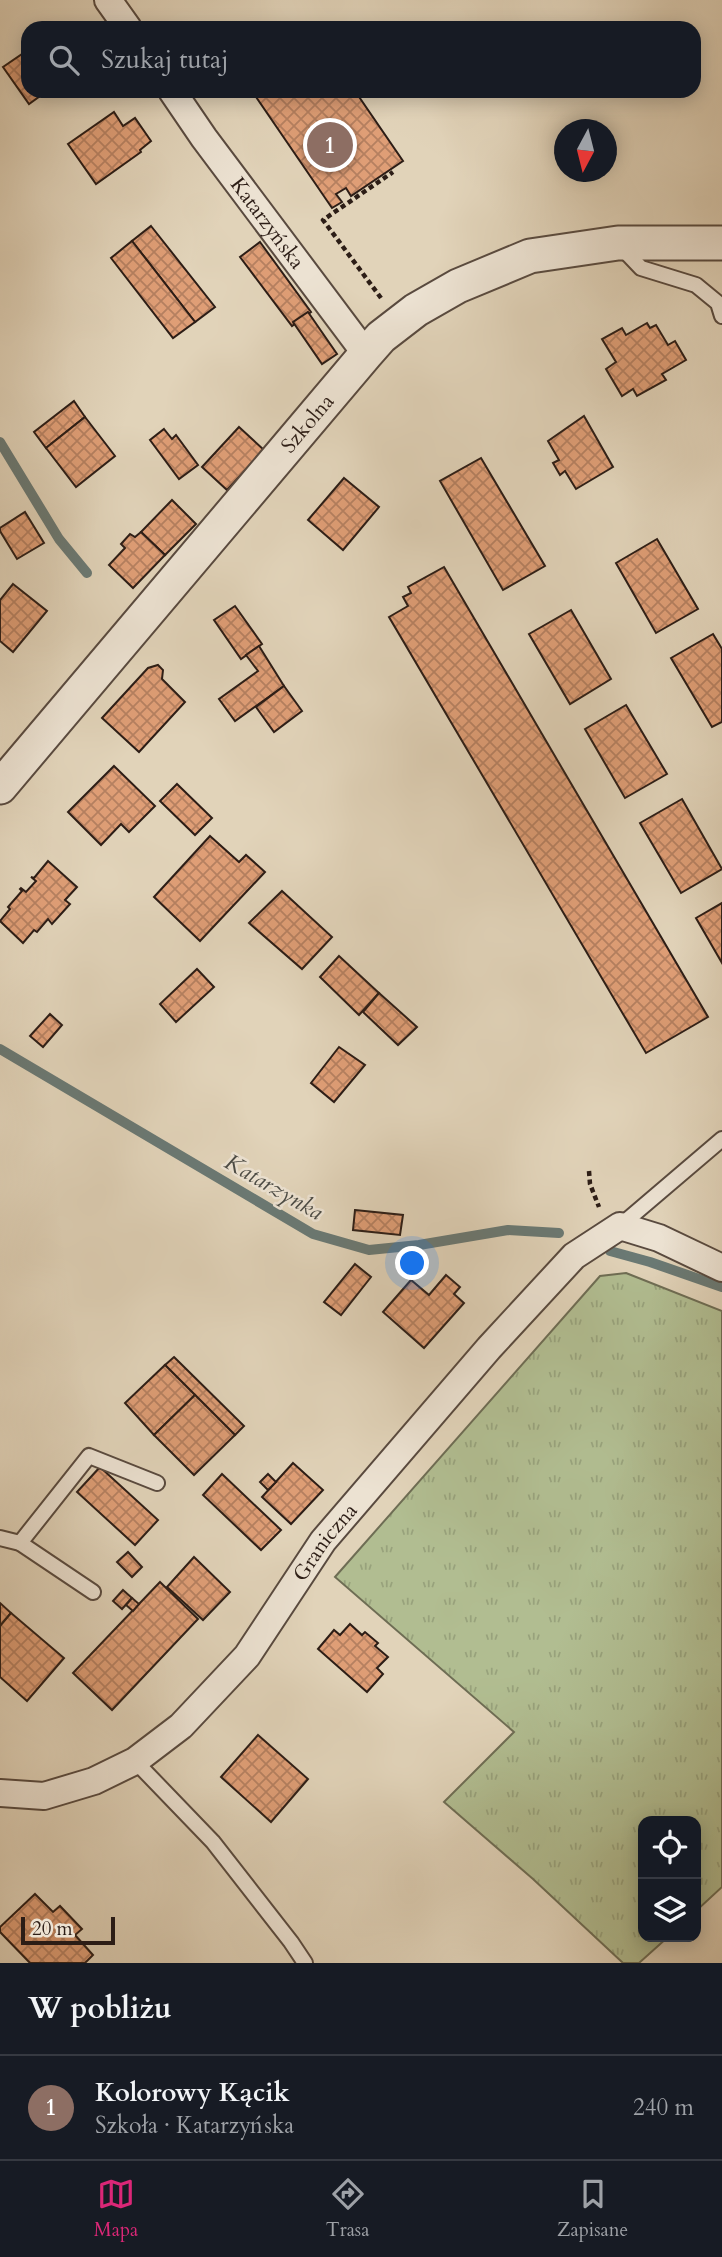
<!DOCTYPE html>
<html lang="pl">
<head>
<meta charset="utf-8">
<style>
	body { margin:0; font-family:Cardo,serif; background:#242831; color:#f1f3f6 }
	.controls { position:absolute; right:21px; bottom:21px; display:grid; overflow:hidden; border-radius:14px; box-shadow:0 4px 18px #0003 }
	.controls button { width:63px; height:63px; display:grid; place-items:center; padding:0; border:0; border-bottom:2px solid #363941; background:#171b24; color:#f1f3f6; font:35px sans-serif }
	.compass { position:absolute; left:554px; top:119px; width:63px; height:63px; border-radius:50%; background:#171b24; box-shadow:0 4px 18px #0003; rotate:187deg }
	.scale { position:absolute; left:21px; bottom:18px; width:94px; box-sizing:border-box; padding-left:7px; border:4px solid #2c1d16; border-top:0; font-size:19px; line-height:24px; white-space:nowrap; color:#2c1d16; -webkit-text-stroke:5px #ece2d2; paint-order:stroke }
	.you { position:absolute; left:413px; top:1264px; width:24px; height:24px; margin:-18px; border:5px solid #fff; border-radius:50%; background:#1a73e8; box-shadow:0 0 0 10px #1a73e833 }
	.badge { display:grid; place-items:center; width:46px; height:46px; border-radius:50%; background:#db2777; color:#fff; font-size:23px; font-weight:700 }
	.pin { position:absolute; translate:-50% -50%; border:4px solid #fff; box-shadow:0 2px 7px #0006 }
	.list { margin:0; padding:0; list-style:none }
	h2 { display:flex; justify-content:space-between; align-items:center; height:91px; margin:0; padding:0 28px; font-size:30px }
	h2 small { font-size:23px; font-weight:400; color:#9ea1a6 }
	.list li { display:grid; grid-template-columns:46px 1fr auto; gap:21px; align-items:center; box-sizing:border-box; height:105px; padding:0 28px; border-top:2px solid #363941 }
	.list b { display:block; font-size:26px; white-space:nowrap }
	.list p { margin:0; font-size:23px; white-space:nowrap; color:#9ea1a6 }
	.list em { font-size:23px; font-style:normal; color:#9ea1a6 }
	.icon { flex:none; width:38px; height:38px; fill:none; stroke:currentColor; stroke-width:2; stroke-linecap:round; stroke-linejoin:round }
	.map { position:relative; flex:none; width:722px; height:1963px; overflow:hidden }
	.search { position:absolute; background:#171b24; box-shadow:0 4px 18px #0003; left:21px; right:21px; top:21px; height:77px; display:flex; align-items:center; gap:18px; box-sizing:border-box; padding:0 24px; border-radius:21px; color:#9ea1a6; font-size:26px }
	.sheet { height:196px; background:#171b24 }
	nav { display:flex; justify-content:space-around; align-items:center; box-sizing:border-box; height:98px; border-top:2px solid #363941; background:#171b24; font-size:19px; color:#9ea1a6 }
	nav a { display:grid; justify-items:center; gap:4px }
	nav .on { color:#db2777 }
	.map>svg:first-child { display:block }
</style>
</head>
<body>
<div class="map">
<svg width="722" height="1963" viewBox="0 0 722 1963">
	<defs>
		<pattern id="grass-tufts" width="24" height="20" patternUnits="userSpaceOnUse" patternTransform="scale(1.75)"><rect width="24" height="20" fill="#b1bd91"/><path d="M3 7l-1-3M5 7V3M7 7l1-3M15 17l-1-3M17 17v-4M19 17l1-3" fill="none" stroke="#98a27c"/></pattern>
		<pattern id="building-cross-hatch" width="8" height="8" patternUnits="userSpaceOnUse" patternTransform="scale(1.75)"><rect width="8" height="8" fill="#df9e76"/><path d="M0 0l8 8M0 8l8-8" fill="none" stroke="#b58060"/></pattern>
	</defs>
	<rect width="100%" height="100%" fill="#e1d3b9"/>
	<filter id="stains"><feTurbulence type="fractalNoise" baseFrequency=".00286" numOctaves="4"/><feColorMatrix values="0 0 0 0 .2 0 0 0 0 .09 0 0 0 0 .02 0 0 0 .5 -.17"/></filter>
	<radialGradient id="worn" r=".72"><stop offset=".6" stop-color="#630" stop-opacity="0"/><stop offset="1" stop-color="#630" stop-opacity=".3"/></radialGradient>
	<path fill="url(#grass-tufts)" stroke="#6e6d54" stroke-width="2" d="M626 1273 722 1311V1887L696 1911V1821H643V1937H668L639 1963H623L533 1879 444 1802 514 1732 335 1577 600 1276Z"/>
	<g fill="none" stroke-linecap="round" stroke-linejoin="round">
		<g stroke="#6a7974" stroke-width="10">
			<path d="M0 442 59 539 87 573"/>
			<path d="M0 1049 313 1234 369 1250 419 1245 508 1230 559 1233"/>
			<path d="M610 1251 650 1262 722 1287"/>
		</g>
	</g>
	<g fill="url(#building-cross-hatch)" stroke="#2c1d16" stroke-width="2">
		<path d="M28 50V91H47L29 104 3 67Z"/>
		<path d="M252 91H355L403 161 351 196 346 188 336 194 342 202 332 208Z"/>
		<path d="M114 112 123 126 135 118 151 141 140 150 141 152 96 184 68 144Z"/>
		<path d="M151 226 215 307 195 322 132 241Z"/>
		<path d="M132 241 195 322 173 338 111 258Z"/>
		<path d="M260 242 311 312 292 326 240 257Z"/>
		<path d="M308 312 337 354 322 364 293 322Z"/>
		<path d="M647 323 650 328 656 325 668 345 675 341 686 360 662 374 666 380 637 396 633 389 622 396 606 369 616 362 602 339 622 328 626 335Z"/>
		<path d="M74 401 85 417 46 448 34 432Z"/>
		<path d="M584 416 613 467 576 489 565 471 560 475 553 463 559 460 548 441Z"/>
		<path d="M85 417 115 456 76 487 46 448Z"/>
		<path d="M239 427 264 450 227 490 202 467Z"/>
		<path d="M164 429 172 439 176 435 198 465 179 479 150 440Z"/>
		<path d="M481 458 545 566 503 590 440 481Z"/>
		<path d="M344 478 379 507 343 550 308 520Z"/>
		<path d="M172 500 196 524 165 555 141 532Z"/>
		<path d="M25 512 44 543 17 559 0 531V528Z"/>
		<path d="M141 532 165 555 133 588 109 565 125 548 121 544 130 534 135 537Z"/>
		<path d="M657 539 698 609 656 633 616 563Z"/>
		<path d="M444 567 708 1017 646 1053 389 617 408 606 403 597 411 593 408 587Z"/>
		<path d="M13 584 47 611 13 652 0 641V600Z"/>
		<path d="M235 606 262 644 241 659 214 620Z"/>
		<path d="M571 610 611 679 570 704 529 634Z"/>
		<path d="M713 634 722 649V722L712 727 671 658Z"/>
		<path d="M259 646 284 686 235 721 219 699 258 671 246 655Z"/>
		<path d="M158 665 163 670 162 679 185 702 139 752 102 718 148 668Z"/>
		<path d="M284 686 302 711 274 732 256 707Z"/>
		<path d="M626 705 667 774 625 798 585 729Z"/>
		<path d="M114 766 155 806 129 832 121 824 101 845 68 812Z"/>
		<path d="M177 784 212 818 195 835 160 801Z"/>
		<path d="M682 799 722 869 681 893 640 823Z"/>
		<path d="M210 836 239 862 246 855 265 872 200 941 154 897Z"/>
		<path d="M48 861 77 887 65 900 70 904 52 924 48 919 37 932 34 930 23 943 0 921 10 909 8 907 22 891 20 889 21 888 26 892 36 881 31 877 34 878Z"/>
		<path d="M282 891 332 937 302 969 249 923Z"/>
		<path d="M722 903V963L696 918Z"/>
		<path d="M339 956 379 993 359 1015 320 977Z"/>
		<path d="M197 969 214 987 176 1022 160 1004Z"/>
		<path d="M379 993 417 1027 398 1045 363 1012Z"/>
		<path d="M50 1014 62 1025 43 1047 30 1036Z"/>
		<path d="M339 1047 365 1065 334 1102 311 1083Z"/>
		<path d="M355 1210 403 1215 400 1235 353 1230Z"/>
		<path d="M355 1264 371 1277 341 1315 324 1302Z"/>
		<path d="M446 1275 460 1287 454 1294 464 1303 424 1348 383 1312 411 1280 429 1295Z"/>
		<path d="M174 1357 244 1426 235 1435 165 1365Z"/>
		<path d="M165 1365 195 1395 154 1435 125 1403Z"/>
		<path d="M195 1395 235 1435 194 1475 154 1435Z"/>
		<path d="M293 1463 323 1490 291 1524 262 1497Z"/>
		<path d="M100 1467 158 1520 135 1545 77 1492Z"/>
		<path d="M222 1474 281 1530 261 1550 203 1495Z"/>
		<path d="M268 1474 276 1482 268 1490 260 1482Z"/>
		<path d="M128 1552 142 1567 132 1577 117 1562Z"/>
		<path d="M194 1557 230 1592 203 1620 167 1587Z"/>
		<path d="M160 1582 198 1619 112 1710 73 1673Z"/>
		<path d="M123 1590 132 1598 122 1609 113 1601Z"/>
		<path d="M132 1598 139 1604 133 1611 126 1605Z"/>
		<path d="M0 1603 11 1613 0 1626Z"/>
		<path d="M11 1613 64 1658 27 1701 0 1677V1626Z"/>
		<path d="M350 1624 362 1635 365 1632 378 1643 375 1646 388 1657 377 1668 383 1674 367 1692 318 1649 334 1630 340 1635Z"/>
		<path d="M258 1735 308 1779 271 1822 221 1777Z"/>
		<path d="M35 1894 53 1912 60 1906 82 1929 75 1935 93 1955 85 1963H30L0 1932V1927Z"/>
	</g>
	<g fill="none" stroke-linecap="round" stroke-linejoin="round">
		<defs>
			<g id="service">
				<path d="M621 247 641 268 696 285 718 303 722 316"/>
				<path d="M620 1226 722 1139"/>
				<path d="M0 1538 20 1543 93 1592"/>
				<path d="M20 1543 89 1456 157 1483"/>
				<path d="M135 1761 213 1842 291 1942 305 1963"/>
			</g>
			<g id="minor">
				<path d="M108 0 128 28"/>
				<path id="s1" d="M172 91 204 138 366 354"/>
				<path id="s2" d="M0 1793 44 1796 94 1781 135 1761 181 1726 247 1656 323 1541 489 1348 574 1256 620 1226 659 1238 722 1268"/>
			</g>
			<g id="tertiary">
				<path id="s3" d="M0 787 366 354 381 337 416 310 458 286 530 256 618 243H722"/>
			</g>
		</defs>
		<use href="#service" stroke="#594a3f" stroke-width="18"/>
		<use href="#minor" stroke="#594a3f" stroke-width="30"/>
		<use href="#tertiary" stroke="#594a3f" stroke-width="37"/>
		<g stroke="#2c1d16" stroke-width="4.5" stroke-dasharray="5 3.5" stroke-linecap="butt">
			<path d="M381 298 323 220 393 172"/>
			<path d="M589 1171 590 1184 599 1207"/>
		</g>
		<use href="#service" stroke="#ece2d2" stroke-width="14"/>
		<use href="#minor" stroke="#ece2d2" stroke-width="26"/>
		<use href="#tertiary" stroke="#ece2d2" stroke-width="33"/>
	</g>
	<g text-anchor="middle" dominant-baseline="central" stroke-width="5" stroke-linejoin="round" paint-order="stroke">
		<g font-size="21" fill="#2c1d16" stroke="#ece2d2">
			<text stroke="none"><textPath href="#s1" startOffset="163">Katarzyńska</textPath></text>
			<text stroke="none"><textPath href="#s3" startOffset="476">Szkolna</textPath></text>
			<text stroke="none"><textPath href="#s2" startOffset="434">Graniczna</textPath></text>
		</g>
		<g font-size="23" font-style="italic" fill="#4b4b45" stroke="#ece2d2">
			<text transform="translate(274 1187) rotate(30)">Katarzynka</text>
		</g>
	</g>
	<rect width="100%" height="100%" filter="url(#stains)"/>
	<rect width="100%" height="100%" fill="url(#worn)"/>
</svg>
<div class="controls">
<button><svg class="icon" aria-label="locate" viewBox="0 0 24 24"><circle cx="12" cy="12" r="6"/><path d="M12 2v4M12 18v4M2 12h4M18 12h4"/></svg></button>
<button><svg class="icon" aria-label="layers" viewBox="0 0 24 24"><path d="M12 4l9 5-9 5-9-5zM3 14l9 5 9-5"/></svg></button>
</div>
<svg class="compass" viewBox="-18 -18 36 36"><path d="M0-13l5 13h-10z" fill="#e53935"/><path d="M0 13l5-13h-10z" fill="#9ea1a6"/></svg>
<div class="scale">20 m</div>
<div class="you"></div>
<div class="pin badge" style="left:330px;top:145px;background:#8d6e63">1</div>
<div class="search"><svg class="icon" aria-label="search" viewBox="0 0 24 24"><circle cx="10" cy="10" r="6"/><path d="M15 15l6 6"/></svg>Szukaj tutaj</div>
</div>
<section class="sheet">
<h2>W pobliżu<small></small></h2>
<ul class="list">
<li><span class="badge" style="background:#8d6e63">1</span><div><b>Kolorowy Kącik</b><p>Szkoła · Katarzyńska</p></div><em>240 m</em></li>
</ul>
</section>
<nav>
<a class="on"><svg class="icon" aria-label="map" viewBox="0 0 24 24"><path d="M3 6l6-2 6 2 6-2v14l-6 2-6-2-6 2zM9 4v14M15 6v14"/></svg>Mapa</a>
<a><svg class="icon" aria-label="directions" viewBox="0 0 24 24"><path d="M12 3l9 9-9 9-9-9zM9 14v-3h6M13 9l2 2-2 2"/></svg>Trasa</a>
<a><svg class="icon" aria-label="saved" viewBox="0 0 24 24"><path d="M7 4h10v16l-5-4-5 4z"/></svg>Zapisane</a>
</nav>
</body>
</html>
